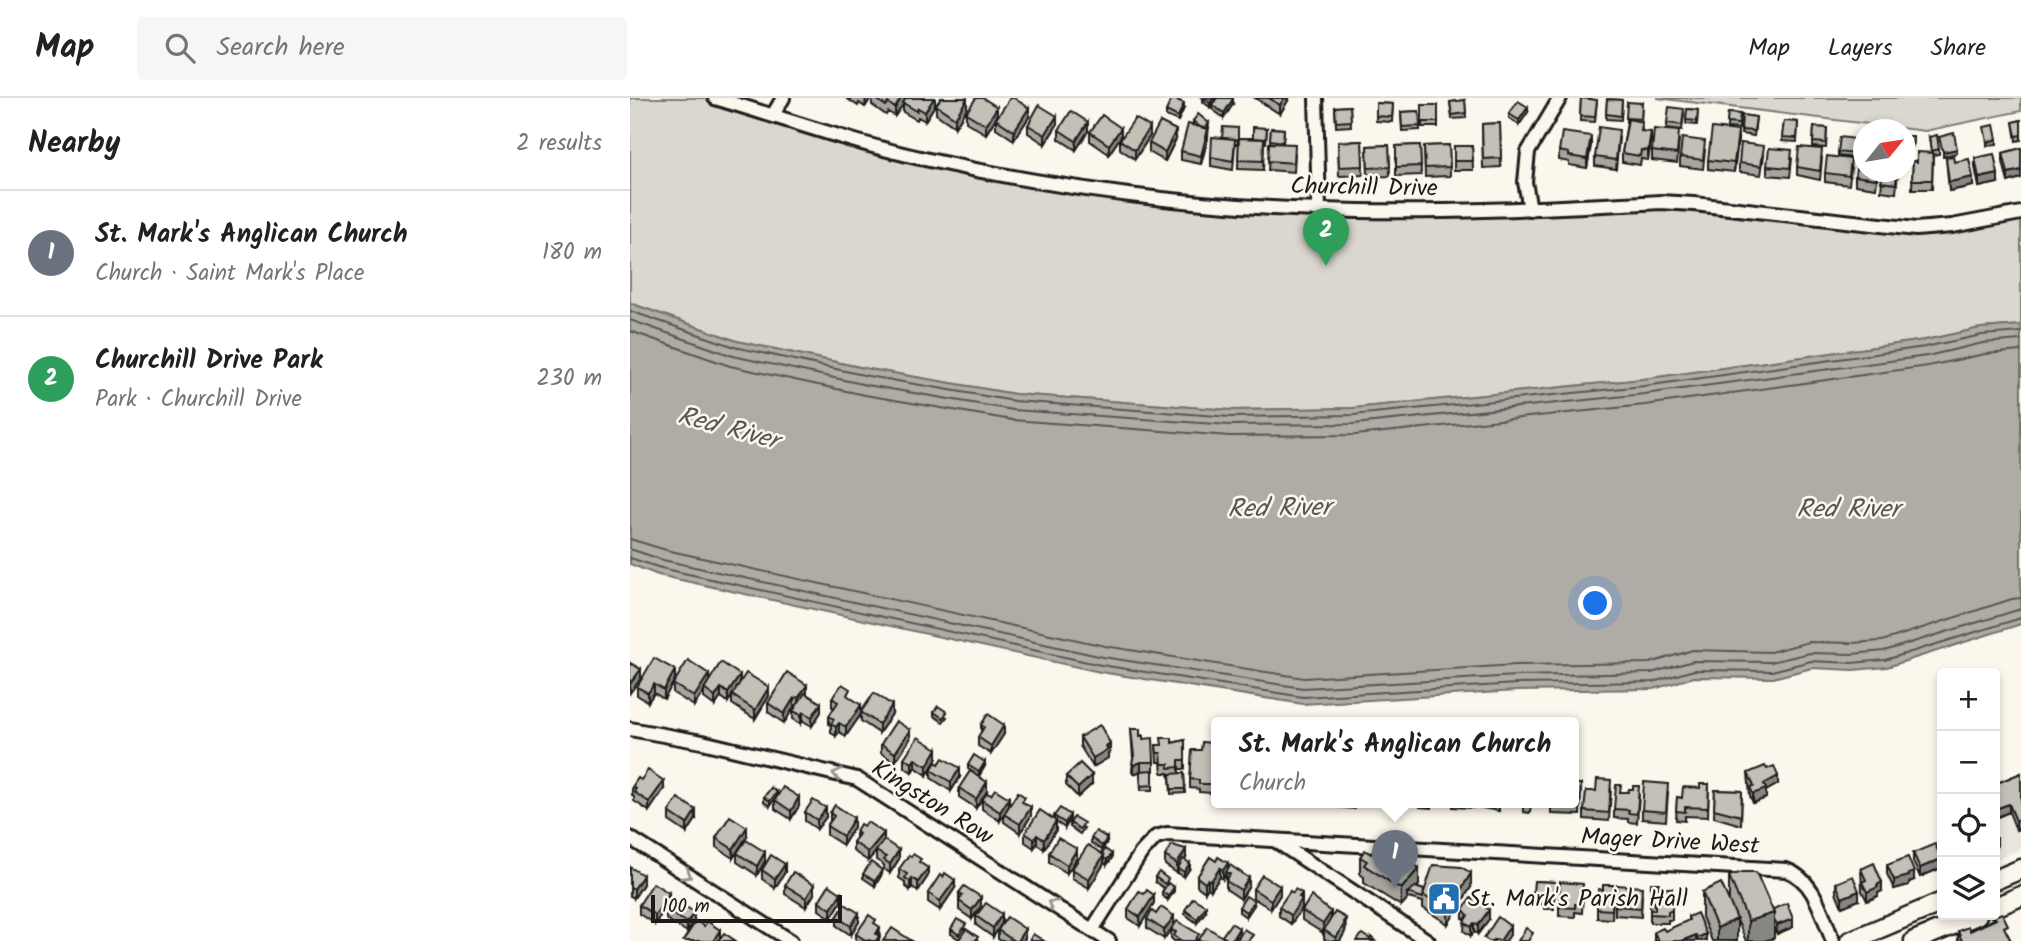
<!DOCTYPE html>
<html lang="en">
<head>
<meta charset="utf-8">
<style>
	body { margin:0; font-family:Kalam,sans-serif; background:#f6f6f6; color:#202124 }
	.controls { position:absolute; right:21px; bottom:21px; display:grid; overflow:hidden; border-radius:7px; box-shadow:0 4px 10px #0003 }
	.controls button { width:63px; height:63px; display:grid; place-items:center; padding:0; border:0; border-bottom:2px solid #e0e0e0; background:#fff; color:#202124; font:35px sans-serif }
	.compass { position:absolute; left:1223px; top:21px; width:63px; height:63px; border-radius:50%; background:#fff; box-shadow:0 4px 10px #0003; rotate:60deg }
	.scale { position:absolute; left:21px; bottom:18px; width:191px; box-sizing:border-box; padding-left:7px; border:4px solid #1c1c1c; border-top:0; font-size:19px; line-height:24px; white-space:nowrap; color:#1c1c1c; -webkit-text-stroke:5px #fbf7ec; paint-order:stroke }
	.you { position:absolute; left:966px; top:506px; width:24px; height:24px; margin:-18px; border:5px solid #fff; border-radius:50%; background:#1a73e8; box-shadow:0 0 0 10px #1a73e833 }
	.badge { display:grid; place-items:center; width:46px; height:46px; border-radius:50%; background:#1f6fb2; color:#fff; font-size:23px; font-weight:700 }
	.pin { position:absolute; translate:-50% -58px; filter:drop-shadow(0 2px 4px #0008) }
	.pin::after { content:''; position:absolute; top:37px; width:24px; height:21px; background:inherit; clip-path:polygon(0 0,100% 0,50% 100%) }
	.popup { position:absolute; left:581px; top:619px; width:368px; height:91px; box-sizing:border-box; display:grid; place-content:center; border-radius:7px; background:#fff; filter:drop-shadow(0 2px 5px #0005); font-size:23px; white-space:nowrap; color:#757577 }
	.popup b { font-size:26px; color:#202124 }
	.popup::after { content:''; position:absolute; left:50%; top:100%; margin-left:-14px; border:14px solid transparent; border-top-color:#fff }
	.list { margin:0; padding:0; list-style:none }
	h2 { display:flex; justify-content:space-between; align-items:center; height:91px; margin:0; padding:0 28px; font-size:30px }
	h2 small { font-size:23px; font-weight:400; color:#757577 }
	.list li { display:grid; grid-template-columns:46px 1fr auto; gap:21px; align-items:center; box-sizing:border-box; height:126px; padding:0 28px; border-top:2px solid #e0e0e0 }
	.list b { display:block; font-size:26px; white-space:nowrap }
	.list p { margin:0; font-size:23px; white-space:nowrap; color:#757577 }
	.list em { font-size:23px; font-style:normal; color:#757577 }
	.icon { flex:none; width:38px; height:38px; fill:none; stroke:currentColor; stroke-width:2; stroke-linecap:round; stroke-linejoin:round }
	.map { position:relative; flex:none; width:1391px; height:843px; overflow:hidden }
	header { display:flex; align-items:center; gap:42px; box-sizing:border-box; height:98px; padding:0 35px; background:#fff; border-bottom:2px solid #e0e0e0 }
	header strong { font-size:33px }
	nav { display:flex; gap:38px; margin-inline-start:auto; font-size:24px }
	.search { width:490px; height:63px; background:#f6f6f6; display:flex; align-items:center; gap:18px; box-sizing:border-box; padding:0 24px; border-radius:7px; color:#757577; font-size:26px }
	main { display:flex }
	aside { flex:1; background:#fff }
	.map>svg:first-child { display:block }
</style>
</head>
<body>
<header>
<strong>Map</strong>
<div class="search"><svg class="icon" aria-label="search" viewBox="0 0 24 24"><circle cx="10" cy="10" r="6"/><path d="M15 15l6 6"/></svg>Search here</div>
<nav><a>Map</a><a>Layers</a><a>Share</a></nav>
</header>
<main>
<aside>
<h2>Nearby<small>2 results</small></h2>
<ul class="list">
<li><span class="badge" style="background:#6b7280">1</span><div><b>St. Mark's Anglican Church</b><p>Church · Saint Mark's Place</p></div><em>180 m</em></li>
<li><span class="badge" style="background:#2e9e5b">2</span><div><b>Churchill Drive Park</b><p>Park · Churchill Drive</p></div><em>230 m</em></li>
</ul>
</aside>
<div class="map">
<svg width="1391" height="843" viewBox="0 0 1391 843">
	<rect width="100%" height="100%" fill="#fbf7ec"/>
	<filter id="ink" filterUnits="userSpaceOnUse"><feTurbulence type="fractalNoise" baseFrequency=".0143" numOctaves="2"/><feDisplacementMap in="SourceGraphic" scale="14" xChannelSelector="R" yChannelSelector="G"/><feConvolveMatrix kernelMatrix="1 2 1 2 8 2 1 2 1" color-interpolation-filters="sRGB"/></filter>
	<g filter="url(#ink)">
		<path fill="#eae6dc" d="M1391 684V751L1365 762V695Z"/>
		<g fill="#dad7ce" stroke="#7b7a75" stroke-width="2">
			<path d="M0 0H85L213 38 420 84 689 112 1031 104 1286 131 1391 115V227L1351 230 1295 242 1013 281 723 310 601 312 385 296 239 271 107 243 0 205Z"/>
			<path d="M1027 0H1391V13L1295 33Z"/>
		</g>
		<path fill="#afaca5" stroke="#74726e" stroke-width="2" d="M0 205 107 243 239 271 385 296 601 312 723 310 1013 281 1295 242 1351 230 1391 227V526L1257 569 1223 572 1182 570 1143 580 1064 579 1024 591 887 593 673 606 470 574 28 477 0 466Z"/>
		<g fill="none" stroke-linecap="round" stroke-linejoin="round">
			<g stroke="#575653" stroke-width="2">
				<path d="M0 213 105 249 238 278 384 303 601 319 723 317 1014 288 1295 249 1352 237 1391 234"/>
				<path d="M0 222 103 258 237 287 383 312 600 327 724 326 1014 296 1297 258 1353 245 1391 242"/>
				<path d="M0 233 100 268 235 297 382 322 600 338 725 337 1015 307 1298 268 1355 256 1391 253"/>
				<path d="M0 441 36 452 475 548 674 580 886 567 1020 565 1063 552 1140 554 1179 544 1222 545 1252 543 1382 501 1391 500"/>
				<path d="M0 451 33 462 473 559 673 590 887 578 1021 575 1063 563 1141 564 1180 555 1222 556 1254 553 1391 511"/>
				<path d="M0 460 31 470 471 567 673 599 887 586 1023 584 1064 572 1142 573 1181 563 1222 565 1255 562 1391 520"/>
			</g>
			<defs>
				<g id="street">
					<path d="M85 0C156 21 226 46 299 62 423 90 565 109 692 112 805 116 918 110 1031 104L1064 106 1286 131 1322 128 1391 115"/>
					<path d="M686 0 689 112"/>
					<path d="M143 17 153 0"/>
					<path d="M900 111 895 84 898 54 930 0"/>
					<path d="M0 631 72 644 227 681 479 843"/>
					<path d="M0 740 161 843"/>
					<path d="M646 743 798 843"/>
					<path d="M462 832 511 755 526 739 537 736 1156 772C1185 782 1192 817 1203 843"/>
				</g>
				<g id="secondary">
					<path d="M1365 782 1391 771"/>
					<path d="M1365 809 1391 798"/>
					<path d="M1220 843 1312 804"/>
					<path d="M1284 843 1347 817"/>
				</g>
			</defs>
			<use href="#street" stroke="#1c1c1c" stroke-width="18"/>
			<use href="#secondary" stroke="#1c1c1c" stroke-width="23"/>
			<use href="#street" stroke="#fbf7ec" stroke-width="12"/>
			<use href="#secondary" stroke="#fbf7ec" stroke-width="18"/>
		</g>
		<g fill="#a8a59e" stroke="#1c1c1c" stroke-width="2">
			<path d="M216 0H241L235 9 229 5 228 8Z"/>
			<path d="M242 0H275V2L305 0V7L295 23 288 19 287 22 273 14V6L265 18 258 14 256 17 242 7Z"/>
			<path d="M573 0H586L580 9 573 4Z"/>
			<path d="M625 0H659V1L650 16Z"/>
			<path d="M951 0 967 2 965 24 950 23Z"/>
			<path d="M977 1 992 2 991 22 976 21Z"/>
			<path d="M835 2 836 20 822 21 820 4Z"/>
			<path d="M746 5 763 6 762 24 746 23Z"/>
			<path d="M1012 5 1011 24 1012 33 1021 43 1018 62 1011 61 1010 67 992 64V55L997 24H996V20Z"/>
			<path d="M603 6 594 20 582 11V7Z"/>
			<path d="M306 7 337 10 325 29 306 16Z"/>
			<rect x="792" y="7" width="16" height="22"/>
			<path d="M720 8 721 28 706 29 705 9Z"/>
			<path d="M554 10 548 23 536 18V13Z"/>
			<path d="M1057 11 1068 12 1067 27 1056 26Z"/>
			<path d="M789 13 790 32 772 33 771 14Z"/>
			<path d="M898 14 889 27 879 20V16Z"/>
			<path d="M336 15 367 18 356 36 336 24Z"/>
			<path d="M1098 15 1110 16 1109 31 1097 30Z"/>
			<path d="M1054 16 1052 32 1037 30V25Z"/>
			<path d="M1112 17 1126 19 1124 38 1111 36Z"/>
			<path d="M399 19 384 42 366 30V21Z"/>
			<path d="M1391 22V42L1386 43 1383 24Z"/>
			<path d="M563 23 579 30 578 32V40L571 66 551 62V53L563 27Z"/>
			<path d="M1154 23 1168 24 1167 44 1152 43Z"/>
			<path d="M870 25 871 69 853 70 852 26Z"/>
			<path d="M398 27H427L415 46 398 35Z"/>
			<path d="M1184 29 1197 30 1196 50 1183 49Z"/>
			<path d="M608 30V46H605L603 72 581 68V59L592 40Z"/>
			<path d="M637 30 636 45H634L633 72 608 71 609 40H623Z"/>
			<path d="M641 30 654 31 653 45 665 55 664 74 638 72Z"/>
			<path d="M429 32 458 33 446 52 429 41Z"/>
			<path d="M460 34 491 38 479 56 460 43Z"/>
			<path d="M520 38 505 61 490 51V42Z"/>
			<path d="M1276 38H1283L1282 55 1276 54Z"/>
			<path d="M1299 39 1309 51V56L1303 57 1302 91H1282L1283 63 1287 64 1301 55Z"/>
			<path d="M989 40 986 71 965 68V59Z"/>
			<path d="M546 41 535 63 519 54V45Z"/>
			<path d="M1049 42 1047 65 1022 62V53Z"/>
			<path d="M1108 42 1104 74 1078 71V62Z"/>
			<path d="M732 43 733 77 709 78 708 44Z"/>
			<path d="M1226 45 1224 60 1208 58V54Z"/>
			<path d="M759 47 760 78 738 79 737 48Z"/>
			<path d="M790 47 791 77 766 78V48Z"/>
			<path d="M819 47 820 78 795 79 794 48Z"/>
			<path d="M961 47 957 70 939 67V64L929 62V53Z"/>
			<path d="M824 48H842L843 72H824Z"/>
			<path d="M1391 50V80L1378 84 1373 64V55Z"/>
			<path d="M1075 52 1073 71 1050 68V59Z"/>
			<path d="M1134 57 1131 77 1109 74V65Z"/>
			<path d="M1192 60 1190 82 1167 77V69Z"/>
			<path d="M1316 60 1324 64 1343 88 1319 93Z"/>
			<path d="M1345 60 1368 85 1349 89 1345 69Z"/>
			<path d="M1162 61 1160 79 1137 77V68Z"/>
			<path d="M1221 70 1219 87 1195 84V75Z"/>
			<path d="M1248 74 1246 90 1225 87V78Z"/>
			<path d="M1253 74H1268L1266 95 1251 93Z"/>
			<path d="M45 581 34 601 24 595 18 604 7 597V589Z"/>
			<path d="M79 583 110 584 139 598 125 621 102 606V598L98 604 91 599 85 608 74 600V593L64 608 43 595V586Z"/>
			<path d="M177 596 191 614 182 628 173 623 171 626 163 621V613L166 609H164L154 625 138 614V605Z"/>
			<path d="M202 600H220L231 616 216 638 209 634 206 638 201 635V628L199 626V618L204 610 202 609Z"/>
			<path d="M231 614 262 616 249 635 231 623Z"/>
			<path d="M304 614 317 619 313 624 304 618Z"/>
			<path d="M351 627 374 636 361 656 348 648V639L351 635Z"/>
			<path d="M501 631 513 641 524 664V673H523V692H511L510 673 504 676 502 674 503 661Z"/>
			<path d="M586 637V652H581V665L584 674 582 695 569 694V691L560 690V681L571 652Z"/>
			<path d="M450 639 480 654 478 655V660L463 669 450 648Z"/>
			<path d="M280 641 265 664 251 655V646Z"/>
			<path d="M555 642V671H549V675H554L555 695 541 696 540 679H539V675H532L531 664H527L526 647H532Z"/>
			<path d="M274 660H307L297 677 285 669 282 674 274 669Z"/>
			<path d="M338 667 355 668 349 678 338 671Z"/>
			<path d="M1137 671 1148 686 1136 693V700L1123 705 1120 698 1118 675Z"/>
			<path d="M301 672 330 679 321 693 301 680Z"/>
			<path d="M1391 675V730L1386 732 1379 714 1365 720V686Z"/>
			<path d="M436 678 462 686 448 699 436 687Z"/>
			<path d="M951 686 950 717 921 716V704Z"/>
			<path d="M1079 686 1078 719 1055 718V723L1046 722 1047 699 1052 700Z"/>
			<path d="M2 689 34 691 19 713 4 703V699L2 697Z"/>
			<path d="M141 690 140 708 134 704V699Z"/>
			<path d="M329 690 357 693 346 710 329 699Z"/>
			<path d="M981 691 979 723 954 721V713L966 693Z"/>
			<path d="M1085 692 1112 693 1111 727 1084 719Z"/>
			<path d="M991 694 1009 697 1007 725 998 724V721L984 720V711Z"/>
			<path d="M1038 695 1036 723 1012 721V712Z"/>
			<path d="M145 702 169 708 161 721 145 711Z"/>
			<path d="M352 702 379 708 395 705 401 718 390 735 374 724V716L370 723 352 711Z"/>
			<path d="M705 704H725V711L705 709Z"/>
			<path d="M790 704H813V705H803L802 710 790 709Z"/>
			<path d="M823 704H843V710L823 709Z"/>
			<path d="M847 704H869V713L847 709Z"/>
			<path d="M880 704H901L900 715 893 714V705Z"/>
			<path d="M39 714 66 721 57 735 39 723Z"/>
			<path d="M175 714 196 719 187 731 175 723Z"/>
			<path d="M200 715 224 729 213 747 197 737V728L200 723Z"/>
			<path d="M424 718 440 721 435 730 426 724V732L414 751 407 746 404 750 395 744V735L424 721Z"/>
			<path d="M440 725 454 730 450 736 440 729Z"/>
			<path d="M226 733 254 742 269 761 260 775 254 771V767L246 762V753L238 763 223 753V744L226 741Z"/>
			<path d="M117 738 103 760 86 749V740Z"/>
			<path d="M461 740 477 744 472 752 461 745Z"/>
			<path d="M107 755 135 763 127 777 107 764Z"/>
			<path d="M419 755 447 760 437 775 419 764Z"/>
			<path d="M1283 755 1311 770 1290 779 1283 764Z"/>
			<path d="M472 756 482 760 477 767 474 765 459 790 442 780V771Z"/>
			<path d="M741 756 789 787 787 790 794 792 841 789 818 826 793 810V804L778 800 771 808 734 785V779L730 776V759Z"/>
			<path d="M535 758 556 760 554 762 560 770 554 779 548 775V773L547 775 535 767Z"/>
			<path d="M580 759 619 788 611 801 596 791V776L593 781 590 779 581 792 578 790 575 794 567 788V779Z"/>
			<path d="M291 765 298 778 288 793 282 789 280 792 275 788V784L269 780V771Z"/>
			<path d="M1257 767 1284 782 1279 784V787L1264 791 1257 776Z"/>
			<path d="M0 769 13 786 4 800 0 798Z"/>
			<path d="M1231 771 1252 793 1248 795V798L1237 803 1232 793Z"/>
			<path d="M132 772 155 774 145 790 132 781Z"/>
			<path d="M233 776H252L245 788 233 780Z"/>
			<path d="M1099 778 1143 811 1163 829 1147 836 1144 830V840L1134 843H1116L1107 822V843H1082L1072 819V794L1099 803Z"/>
			<path d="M525 779 538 785 544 793 538 802 532 798V794L534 790 525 784Z"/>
			<path d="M904 783 925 784 924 811H914V806H903Z"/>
			<path d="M1206 785 1229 802 1212 809 1206 794Z"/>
			<path d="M155 787 184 796 176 809 155 796Z"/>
			<path d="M325 790 310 812 298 804V795Z"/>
			<path d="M1029 790H1042V822H1038V825H1020V804Z"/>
			<path d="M623 791 650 797 641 811 623 800Z"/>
			<path d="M973 792 983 796 982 821 967 820V811Z"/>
			<path d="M329 795 351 808 342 821 329 812Z"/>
			<path d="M663 795H672V810L661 826 649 818V809Z"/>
			<path d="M953 795 952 815 945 814V819L929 818V809Z"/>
			<path d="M514 796 524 805 510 828 498 820V811Z"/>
			<path d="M1012 798 1011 819 985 817V808Z"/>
			<path d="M189 803 211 804 201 820 189 812Z"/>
			<path d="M39 804 25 826 9 816V807Z"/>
			<path d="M624 807 616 819 609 814V809Z"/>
			<path d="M854 809 859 821 848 836 844 834 841 838 834 833 835 822 833 820V811Z"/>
			<path d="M36 812 64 823 57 834 36 821Z"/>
			<path d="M555 812 576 813 567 825 555 816Z"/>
			<path d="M672 813 701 821 716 829 715 834 710 843H697L694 841V834L693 835 672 822Z"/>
			<path d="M346 818 372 825 363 839 346 827Z"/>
			<path d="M1364 818 1378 837 1381 843H1328V833H1340L1364 821Z"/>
			<path d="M207 819 229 824 221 837 207 828Z"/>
			<path d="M1058 819 1076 843H1024V834L1035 833 1058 823Z"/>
			<path d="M517 821 544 827 534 841 517 830Z"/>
			<path d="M246 827 250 838 249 843H226V836Z"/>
			<path d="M321 831H336L348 843 329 841 321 836Z"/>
			<path d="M368 832 395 840 393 843H371L368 841Z"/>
			<path d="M541 832 569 842 592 839 609 835 604 843H544L541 840Z"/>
		</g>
		<g fill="#888681" stroke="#1c1c1c" stroke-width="2">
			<path d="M236 0H241L235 9Z"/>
			<path d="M271 0H275V4L265 18V10Z"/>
			<path d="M304 0H305V7L295 23V14Z"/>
			<path d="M583 0H586L580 9V5Z"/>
			<path d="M654 0 659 1 650 16V7Z"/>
			<path d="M337 1V10L325 29V20Z"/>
			<path d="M603 1V6L594 20V15Z"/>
			<path d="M554 5V10L548 23V19Z"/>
			<path d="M367 9V18L356 36V27Z"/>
			<path d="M898 9V14L889 27V22Z"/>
			<path d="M399 10V19L384 42V33Z"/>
			<path d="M427 18V27L415 46V37Z"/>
			<path d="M458 24V33L446 52V43Z"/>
			<path d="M579 25 578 40 571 66 574 32Z"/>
			<path d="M520 29V38L505 61V52Z"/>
			<path d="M491 30V38L479 56V47Z"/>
			<path d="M546 32V41L535 63V54Z"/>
			<path d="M1108 33V42L1104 74V65Z"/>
			<path d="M1021 34V43L1018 62V53Z"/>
			<path d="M961 38V47L957 70V61Z"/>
			<path d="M1367 41V46L1357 48V44Z"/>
			<path d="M1327 51V55L1313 59V54Z"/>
			<path d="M1391 72V80L1378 84V75Z"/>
			<path d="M1368 76V85L1349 89V80Z"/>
			<path d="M1343 79V88L1319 93V84Z"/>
			<path d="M11 571V580L0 595V586Z"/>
			<path d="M45 572V581L34 601V592Z"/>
			<path d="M79 576V585L64 608V599Z"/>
			<path d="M110 577V586L98 604V595Z"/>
			<path d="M24 586V595L18 604V595Z"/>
			<path d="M177 587V596L169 608V599Z"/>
			<path d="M139 589V598L125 621V612Z"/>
			<path d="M91 590V599L85 608V599Z"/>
			<path d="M164 600V609L154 625V616Z"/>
			<path d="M191 605V614L182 628V619Z"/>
			<path d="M231 607V616L216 638V629Z"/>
			<path d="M262 607V616L249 635V626Z"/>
			<path d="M173 614V623L171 626V617Z"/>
			<path d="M209 625V634L206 638V629Z"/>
			<path d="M374 627V636L361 656V648Z"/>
			<path d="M280 632V641L265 664V655Z"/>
			<path d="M480 645V654L478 655V660L463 669V660Z"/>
			<path d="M307 651V660L297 677V668Z"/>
			<path d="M285 661V669L282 674V665Z"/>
			<path d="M355 664V668L349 678V674Z"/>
			<path d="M511 664V673L504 676V667Z"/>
			<path d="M330 670V679L321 693V684Z"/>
			<path d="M462 677V686L448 699V690Z"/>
			<path d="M1148 678V686L1136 693V700L1123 705V696L1134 686Z"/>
			<path d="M34 683V691L19 713V704Z"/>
			<path d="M357 684V693L346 710V701Z"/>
			<path d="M147 694V698L140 708V703Z"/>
			<path d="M169 699V708L161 721V713Z"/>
			<path d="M379 700V708L370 723V714Z"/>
			<path d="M1379 706V714L1365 720V711Z"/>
			<path d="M401 709V718L390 735V726Z"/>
			<path d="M196 710V719L187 731V722Z"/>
			<path d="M66 712V721L57 735V726Z"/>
			<path d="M440 717V721L435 730V725Z"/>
			<path d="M224 720V729L213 747V738Z"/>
			<path d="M1391 721V730L1386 732V723Z"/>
			<path d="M426 723V732L414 751V742Z"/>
			<path d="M117 729V738L103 760V751Z"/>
			<path d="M254 735V744L238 763V754Z"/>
			<path d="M407 737V746L404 750V741Z"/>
			<path d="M477 740V744L472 752V748Z"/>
			<path d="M1365 740H1367V748L1365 749Z"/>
			<path d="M447 751V760L437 775V767Z"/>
			<path d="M556 751V760L549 771 548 770 547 775V766Z"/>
			<path d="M269 752V761L260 775V766Z"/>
			<path d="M135 754V763L127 777V768Z"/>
			<path d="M482 756V760L477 767V762Z"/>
			<path d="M474 757V766L459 790V781Z"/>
			<path d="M1311 761V770L1290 779V770Z"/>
			<path d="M560 765V770L554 779V774Z"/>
			<path d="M598 765V774H596V776L593 781V772Z"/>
			<path d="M155 766V774L145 790V781Z"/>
			<path d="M298 770V778L288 793V784Z"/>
			<path d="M590 770V779L581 792V783Z"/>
			<path d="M789 770V787L781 796 777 795V799L778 800 771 808V791Z"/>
			<path d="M252 772V776L245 788V783Z"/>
			<path d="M1284 774V782L1279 784V787L1264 791V782Z"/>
			<path d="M841 775V789L818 826V813Z"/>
			<path d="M13 777V786L4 800V791Z"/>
			<path d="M282 780V789L280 792V783Z"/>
			<path d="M619 780V788L611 801V792Z"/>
			<path d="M578 781V790L575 794V785Z"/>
			<path d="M325 782V790L310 812V803Z"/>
			<path d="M1252 784V793L1248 795V798L1237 803V794Z"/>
			<path d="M184 787V796L176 809V800Z"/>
			<path d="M650 788V797L641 811V802Z"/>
			<path d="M544 789V793L538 802V798Z"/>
			<path d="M1229 793V802L1212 809V800Z"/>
			<path d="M39 795V804L25 826V817Z"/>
			<path d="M211 795V804L201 820V811Z"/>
			<path d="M672 795V810L661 826V817Z"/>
			<path d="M524 797V805L510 828V819Z"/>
			<path d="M351 799V808L342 821V812Z"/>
			<path d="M624 803V807L616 819V814Z"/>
			<path d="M576 808V813L567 825V821Z"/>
			<path d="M859 812V821L848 836V827Z"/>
			<path d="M64 814V823L57 834V825Z"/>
			<path d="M701 814V823L693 835V826Z"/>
			<path d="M229 815V824L221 837V828Z"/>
			<path d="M1144 815V840L1134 843H1118V823Z"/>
			<path d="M372 816V825L363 839V830Z"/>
			<path d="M544 818V827L534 841V832Z"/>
			<path d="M716 820 715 834 710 843H706V840Z"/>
			<path d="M1107 821V843H1087V830Z"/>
			<path d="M1163 821V829L1147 836V827Z"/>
			<path d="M844 825V834L841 838V829Z"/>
			<path d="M880 828V837L876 843H870Z"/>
			<path d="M250 829 249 843H246V836Z"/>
			<path d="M609 830V835L604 843H601Z"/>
			<path d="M395 831V840L393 843H387Z"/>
			<path d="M90 832V841L88 843H83Z"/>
			<path d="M1076 836V843H1067V840Z"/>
			<path d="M1066 837V843H1051Z"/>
		</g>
		<g fill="#c3c0b8" stroke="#1c1c1c" stroke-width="2">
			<path d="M245 0H271L265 10 258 5 256 8Z"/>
			<path d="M276 0H304L295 14 288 10 287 13 273 5Z"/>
			<path d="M311 0H335L337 1 325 20 306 7Z"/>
			<path d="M346 0H353L367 9 356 27 336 15Z"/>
			<path d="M380 0H384L399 10 384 33 366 21Z"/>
			<path d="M542 0 554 5 548 19 536 13Z"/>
			<path d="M573 0H583L580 5Z"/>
			<path d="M587 0H601L603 1 594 15 582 7Z"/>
			<path d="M639 0H654L650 7Z"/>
			<path d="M951 0 967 2 965 19 950 18Z"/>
			<path d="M977 1 992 2 991 18 976 16Z"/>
			<path d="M835 2 836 15 822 17 820 4Z"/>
			<path d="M888 3 898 9 889 22 879 16Z"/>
			<path d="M997 4 1012 5 1011 21 996 20Z"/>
			<path d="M746 5 763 6 762 19 746 18Z"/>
			<path d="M409 7 427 18 415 37 398 27Z"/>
			<rect x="792" y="7" width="16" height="17"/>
			<path d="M720 8 721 23 706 24 705 9Z"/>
			<path d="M1039 9 1054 11 1052 27 1037 25Z"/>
			<path d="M1057 11 1068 12 1067 23 1056 22Z"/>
			<path d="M441 13 458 24 446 43 429 32Z"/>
			<path d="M789 13 790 28 772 29 771 14Z"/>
			<path d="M1098 15 1110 16 1109 26 1097 25Z"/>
			<path d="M568 16 579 25 575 31 571 30 563 23Z"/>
			<path d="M472 17 491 30 479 47 460 34Z"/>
			<path d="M1112 17 1126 19 1124 33 1111 32Z"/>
			<path d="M505 20 520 29 505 52 490 42Z"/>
			<path d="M998 21 1012 24 1011 33 1021 34 1018 53 1011 52 1010 58 992 55Z"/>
			<path d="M1391 22V37L1386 38 1383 24Z"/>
			<path d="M1154 23 1168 24 1167 40 1152 39Z"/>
			<path d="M530 24 546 32 535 54 519 45Z"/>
			<path d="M870 25 871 60 853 61 852 26Z"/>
			<path d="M558 26 578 31 571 58 551 53Z"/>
			<path d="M1364 27 1367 41 1357 44 1354 29Z"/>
			<path d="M593 29 608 30V42L592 40Z"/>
			<path d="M623 29 637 30 636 41 623 40Z"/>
			<path d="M969 29 989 32 986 62 965 59Z"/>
			<path d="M1184 29 1197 30 1196 45 1183 44Z"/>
			<path d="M641 30 654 31 653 44 640 42Z"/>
			<path d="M1082 30 1108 33 1104 65 1078 62Z"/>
			<path d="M1024 31 1049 33 1047 56 1022 53Z"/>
			<path d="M932 34 961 38 957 61 939 58V55L929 53Z"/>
			<path d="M1324 35 1327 51 1313 54 1309 39Z"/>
			<path d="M1307 37 1309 51 1302 53 1299 39Z"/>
			<path d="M1276 38H1283L1282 51 1276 50Z"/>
			<path d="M582 39 605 41 603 63 581 59Z"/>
			<path d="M1210 39 1226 41 1224 56 1208 54Z"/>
			<path d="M609 40 634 41 633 63 608 62Z"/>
			<path d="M1052 40 1075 43 1073 62 1050 59Z"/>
			<path d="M732 43 733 68 709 69 708 44Z"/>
			<path d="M639 45 665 46 664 65 638 63Z"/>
			<path d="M1111 45 1134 48 1131 68 1109 65Z"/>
			<path d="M759 47 760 69 738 70 737 48Z"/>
			<path d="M790 47 791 68 766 69V48Z"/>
			<path d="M819 47 820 69 795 70 794 48Z"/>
			<path d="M824 48H842L843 63H824Z"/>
			<path d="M1169 49 1192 51 1190 73 1167 69Z"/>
			<path d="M1139 50 1162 52 1160 70 1137 68Z"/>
			<path d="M1391 50V72L1378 75 1373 55Z"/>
			<path d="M1287 54 1303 55 1302 82H1282L1283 63 1287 64Z"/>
			<path d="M1364 56 1368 76 1349 80 1345 60Z"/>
			<path d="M1197 58 1221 61 1219 78 1195 75Z"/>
			<path d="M1323 58 1324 64 1339 61 1343 79 1319 84 1316 60Z"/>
			<path d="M1228 59 1234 60V74H1247L1246 81 1225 78Z"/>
			<path d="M1253 74H1267L1266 86 1251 84Z"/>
			<path d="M24 560 45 572 34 592 24 586 18 595 7 589Z"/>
			<path d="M58 562 79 576 64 599 43 586Z"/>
			<path d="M91 564 110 577 98 595 91 590 85 599 74 591Z"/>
			<path d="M0 565 11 571 0 586Z"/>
			<path d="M157 574 177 587 169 599 164 600 154 616 138 605Z"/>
			<path d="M116 575 139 589 125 612 102 597Z"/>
			<path d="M212 586 220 591 217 597 231 607 216 629 209 625 206 629 201 626 204 621 199 618 208 604 202 600Z"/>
			<path d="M175 595 191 605 182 619 173 614 171 617 163 613Z"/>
			<path d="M244 595 262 607 249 626 231 614Z"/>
			<path d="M308 608 317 614 313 620 304 614Z"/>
			<path d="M358 616 374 627 361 648 348 639 354 629 351 627Z"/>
			<path d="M266 623 280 632 265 655 251 646Z"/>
			<path d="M470 627 480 645 476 648 478 651 463 660 450 639Z"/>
			<path d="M501 631H510V638L513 637V641L523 640 524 664H511L504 667 502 665 504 658Z"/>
			<path d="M580 637H586V648L581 647V645H580Z"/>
			<path d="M288 639 307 651 297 668 285 661 282 665 274 660Z"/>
			<path d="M531 640H542V645L555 642V662H549V669L539 670V666H532L531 655H527L526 647H532Z"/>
			<path d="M572 644 581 645V665H584L582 686H569V682L560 681 562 652H571Z"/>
			<path d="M344 657 355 664 349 674 338 667Z"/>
			<path d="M313 660 330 670 321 684 301 672 306 664 309 666Z"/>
			<path d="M450 665 462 677 448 690 436 678Z"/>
			<path d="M1135 668 1137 671 1144 668 1148 678 1134 686 1136 691 1123 696 1120 689 1124 688 1118 675Z"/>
			<path d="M18 672 34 683 19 704 4 694 6 691 2 689 8 680 11 682Z"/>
			<path d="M523 672V687L511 688 510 673Z"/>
			<path d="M340 673 357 684 346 701 329 690Z"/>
			<path d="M554 675 555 691H541L540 676Z"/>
			<path d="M1391 675V721L1386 723 1379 706 1365 711V686Z"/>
			<path d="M967 681 981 682 979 715 954 713 956 693H966Z"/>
			<path d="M1014 684 1038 686 1036 714 1012 712Z"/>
			<path d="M943 686H951L950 708 921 707V704H943Z"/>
			<path d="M1070 686H1079L1078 710 1055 709V714L1046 713 1047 699 1052 700 1053 689 1070 690Z"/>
			<path d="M986 687H991L990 694H998L999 691H1003V688H1009L1007 716 998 715 999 712 984 711Z"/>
			<path d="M153 689 169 699 161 713 145 702Z"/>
			<path d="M141 690 147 694 140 703 134 699Z"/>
			<path d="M365 691 379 700 370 714 352 702 357 695 361 697Z"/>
			<path d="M1085 692 1112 693 1111 718 1084 711Z"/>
			<path d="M388 694 395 699 392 704 401 709 390 726 374 716Z"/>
			<path d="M48 700 66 712 57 726 39 714Z"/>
			<path d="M183 702 196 710 187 722 175 714Z"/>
			<path d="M205 707 224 720 213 738 197 728 204 718 200 715Z"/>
			<path d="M430 710 440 717 435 725 424 718Z"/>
			<path d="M410 712 426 723 414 742 407 737 404 741 395 735Z"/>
			<path d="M100 718 117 729 103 751 86 740Z"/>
			<path d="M444 719 454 725 450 731 440 725Z"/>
			<path d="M237 724 254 735 238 754 223 744 229 736 226 733 230 726 234 728Z"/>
			<path d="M466 733 477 740 472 748 461 740Z"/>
			<path d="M428 740 447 751 437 767 419 755Z"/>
			<path d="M116 742 135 754 127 768 107 755Z"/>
			<path d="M254 742 269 752 260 766 254 762 256 759 246 753Z"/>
			<path d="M1305 746 1311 761 1290 770 1283 755Z"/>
			<path d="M458 747 474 757 459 781 442 771Z"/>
			<path d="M542 747 556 751 547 766 535 758Z"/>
			<path d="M475 751 482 756 477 762 474 760V757L472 756Z"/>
			<path d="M735 752 741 756 744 752 759 761 764 754 789 770 771 791 734 767 737 763 730 759Z"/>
			<path d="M283 756 291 761 289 764 298 770 288 784 282 780 280 783 275 780 277 776 269 771 279 757 281 759Z"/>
			<path d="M141 757 155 766 145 781 132 772Z"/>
			<path d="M580 759 586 763 588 759 598 765 593 772 590 770 581 783 578 781 575 785 567 779Z"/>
			<path d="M1278 759 1284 774 1278 776 1279 778 1264 782 1257 767Z"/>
			<path d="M553 761 560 765 554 774 548 770Z"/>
			<path d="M241 764 252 772 245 783 233 776Z"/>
			<path d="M1244 765 1252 784 1247 787 1248 789 1237 794 1232 784 1236 782 1231 771Z"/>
			<path d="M600 767 619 780 611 792 596 783 600 776 596 774Z"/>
			<path d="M803 767 831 769 841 775 818 813 793 797Z"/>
			<path d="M0 769 13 777 4 791 0 789Z"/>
			<path d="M163 774 184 787 176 800 155 787Z"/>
			<path d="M529 774 538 781 535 786 525 779Z"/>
			<path d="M1113 774H1126L1144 815 1118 823 1099 778Z"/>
			<path d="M315 775 325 782 310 803 298 795 310 777 313 779Z"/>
			<path d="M632 777 650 788 641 802 623 791Z"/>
			<path d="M1223 778 1229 793 1212 800 1206 785Z"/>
			<path d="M904 783 925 784 924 802H914V797H903Z"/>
			<path d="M930 784 953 786 952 806H945V810L929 809Z"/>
			<path d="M23 785 39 795 25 817 9 807Z"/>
			<path d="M538 785 544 789 538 798 532 794Z"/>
			<path d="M1021 785H1029V790H1042V813H1038V817L1020 816V812H1025V804H1020Z"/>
			<path d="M1091 785 1107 821 1087 830 1072 794Z"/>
			<path d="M199 787 211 795 201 811 189 803Z"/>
			<path d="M973 787H983L982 812 967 811 968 791 973 792Z"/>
			<path d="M987 787 1012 789 1011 810 985 808Z"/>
			<path d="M334 788 351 799 342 812 329 803 333 797 329 795Z"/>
			<path d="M785 789 794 792 793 800 777 795Z"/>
			<path d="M665 791 672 795 669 799 672 801 661 817 649 809 660 793 663 795Z"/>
			<path d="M517 792 524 797 510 819 498 811 509 793 514 796Z"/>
			<path d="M616 798 624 803 616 814 609 809Z"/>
			<path d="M681 798 701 814 693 826 672 813Z"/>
			<path d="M845 798 854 804 852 807 859 812 848 827 844 825 841 829 834 824 838 817 833 811 841 800 843 801Z"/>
			<path d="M563 800 576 808 567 821 555 812Z"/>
			<path d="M43 801 64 814 57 825 36 812Z"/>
			<path d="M356 805 372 816 363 830 346 818Z"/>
			<path d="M1157 805 1163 821 1147 827 1144 822V815L1143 811Z"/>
			<path d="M215 806 229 815 221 828 207 819Z"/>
			<path d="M531 809 544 818 534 832 517 821 522 813 526 816Z"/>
			<path d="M705 814 716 820 713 824 715 825 706 840 694 832Z"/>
			<path d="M1067 815 1076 836 1067 840 1066 837 1051 843H1028L1024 834 1033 830 1035 833 1059 822 1058 819Z"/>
			<path d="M1372 815 1378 827 1374 829 1381 843H1332L1328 833 1338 829 1340 833 1366 821 1364 818Z"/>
			<path d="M239 817 246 822 244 825 250 829 246 836 249 838 246 843H241L239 842 237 843 226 836Z"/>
			<path d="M377 819 395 831 387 843H384L368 832Z"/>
			<path d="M868 819 880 828 870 843 864 842V843H859L854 840Z"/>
			<path d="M327 821 336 826 329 837 321 831Z"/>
			<path d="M66 823 74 828 77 823 90 832 83 843H53Z"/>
			<path d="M547 823 569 836 565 843H552L544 838 546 834 541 832Z"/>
			<path d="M601 825 609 830 601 843H600L592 838Z"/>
			<path d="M577 829 594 840 592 843H568Z"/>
			<path d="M262 830 282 843H253Z"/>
			<path d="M896 830 903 835 898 843H888Z"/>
			<path d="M336 831 348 839 345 843H328Z"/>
			<path d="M614 831 623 837 618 843H609L607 842Z"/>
			<path d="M94 835 106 843H88Z"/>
			<path d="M403 836 414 843H399Z"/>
			<path d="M732 836 740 841 741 839 745 843H727Z"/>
		</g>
		<defs><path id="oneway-chevron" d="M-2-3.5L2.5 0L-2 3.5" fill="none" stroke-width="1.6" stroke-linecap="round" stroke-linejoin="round" transform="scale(1.75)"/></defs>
		<g stroke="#97948e">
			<use href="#oneway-chevron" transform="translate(207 676) rotate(-167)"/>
			<use href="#oneway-chevron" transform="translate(57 777) rotate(33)"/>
			<use href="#oneway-chevron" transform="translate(422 806) rotate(-147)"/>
		</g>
	</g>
	<defs>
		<symbol id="civic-square" viewBox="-11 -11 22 22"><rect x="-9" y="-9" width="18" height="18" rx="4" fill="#1f6fb2" stroke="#fbf7ec"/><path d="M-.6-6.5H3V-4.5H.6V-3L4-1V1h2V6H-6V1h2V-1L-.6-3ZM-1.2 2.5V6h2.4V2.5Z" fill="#fff"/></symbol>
	</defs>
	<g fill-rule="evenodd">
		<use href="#civic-square" x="795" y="782" width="38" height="38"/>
	</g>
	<g text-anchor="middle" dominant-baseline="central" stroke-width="5" stroke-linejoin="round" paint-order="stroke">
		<g font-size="24" fill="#1c1c1c" stroke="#fbf7ec">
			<text transform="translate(734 90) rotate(1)">Churchill Drive</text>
			<text transform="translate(302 705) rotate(32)">Kingston Row</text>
			<text transform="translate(1040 744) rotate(3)">Mager Drive West</text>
		</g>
		<g font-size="24" fill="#1c1c1c" stroke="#fbf7ec" text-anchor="start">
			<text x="838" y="801">St. Mark's Parish Hall</text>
		</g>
		<g font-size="26" font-style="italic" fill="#575653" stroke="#fbf7ec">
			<text transform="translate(98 331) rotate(15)">Red River</text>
			<text transform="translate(649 411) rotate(-1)">Red River</text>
			<text x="1218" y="412">Red River</text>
		</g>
	</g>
</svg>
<div class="controls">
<button>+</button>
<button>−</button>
<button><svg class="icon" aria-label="locate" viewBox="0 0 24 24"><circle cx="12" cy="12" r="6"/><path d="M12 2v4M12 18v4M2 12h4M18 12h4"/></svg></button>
<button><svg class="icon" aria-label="layers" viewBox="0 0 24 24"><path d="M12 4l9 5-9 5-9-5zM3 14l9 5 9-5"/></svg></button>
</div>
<svg class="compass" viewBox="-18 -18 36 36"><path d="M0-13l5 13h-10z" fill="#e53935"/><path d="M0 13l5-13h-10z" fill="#757577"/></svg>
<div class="scale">100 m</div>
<div class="you"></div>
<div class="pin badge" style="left:765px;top:790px;background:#6b7280">1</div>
<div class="popup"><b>St. Mark's Anglican Church</b>Church</div>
<div class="pin badge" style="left:696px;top:168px;background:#2e9e5b">2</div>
</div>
</main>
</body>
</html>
